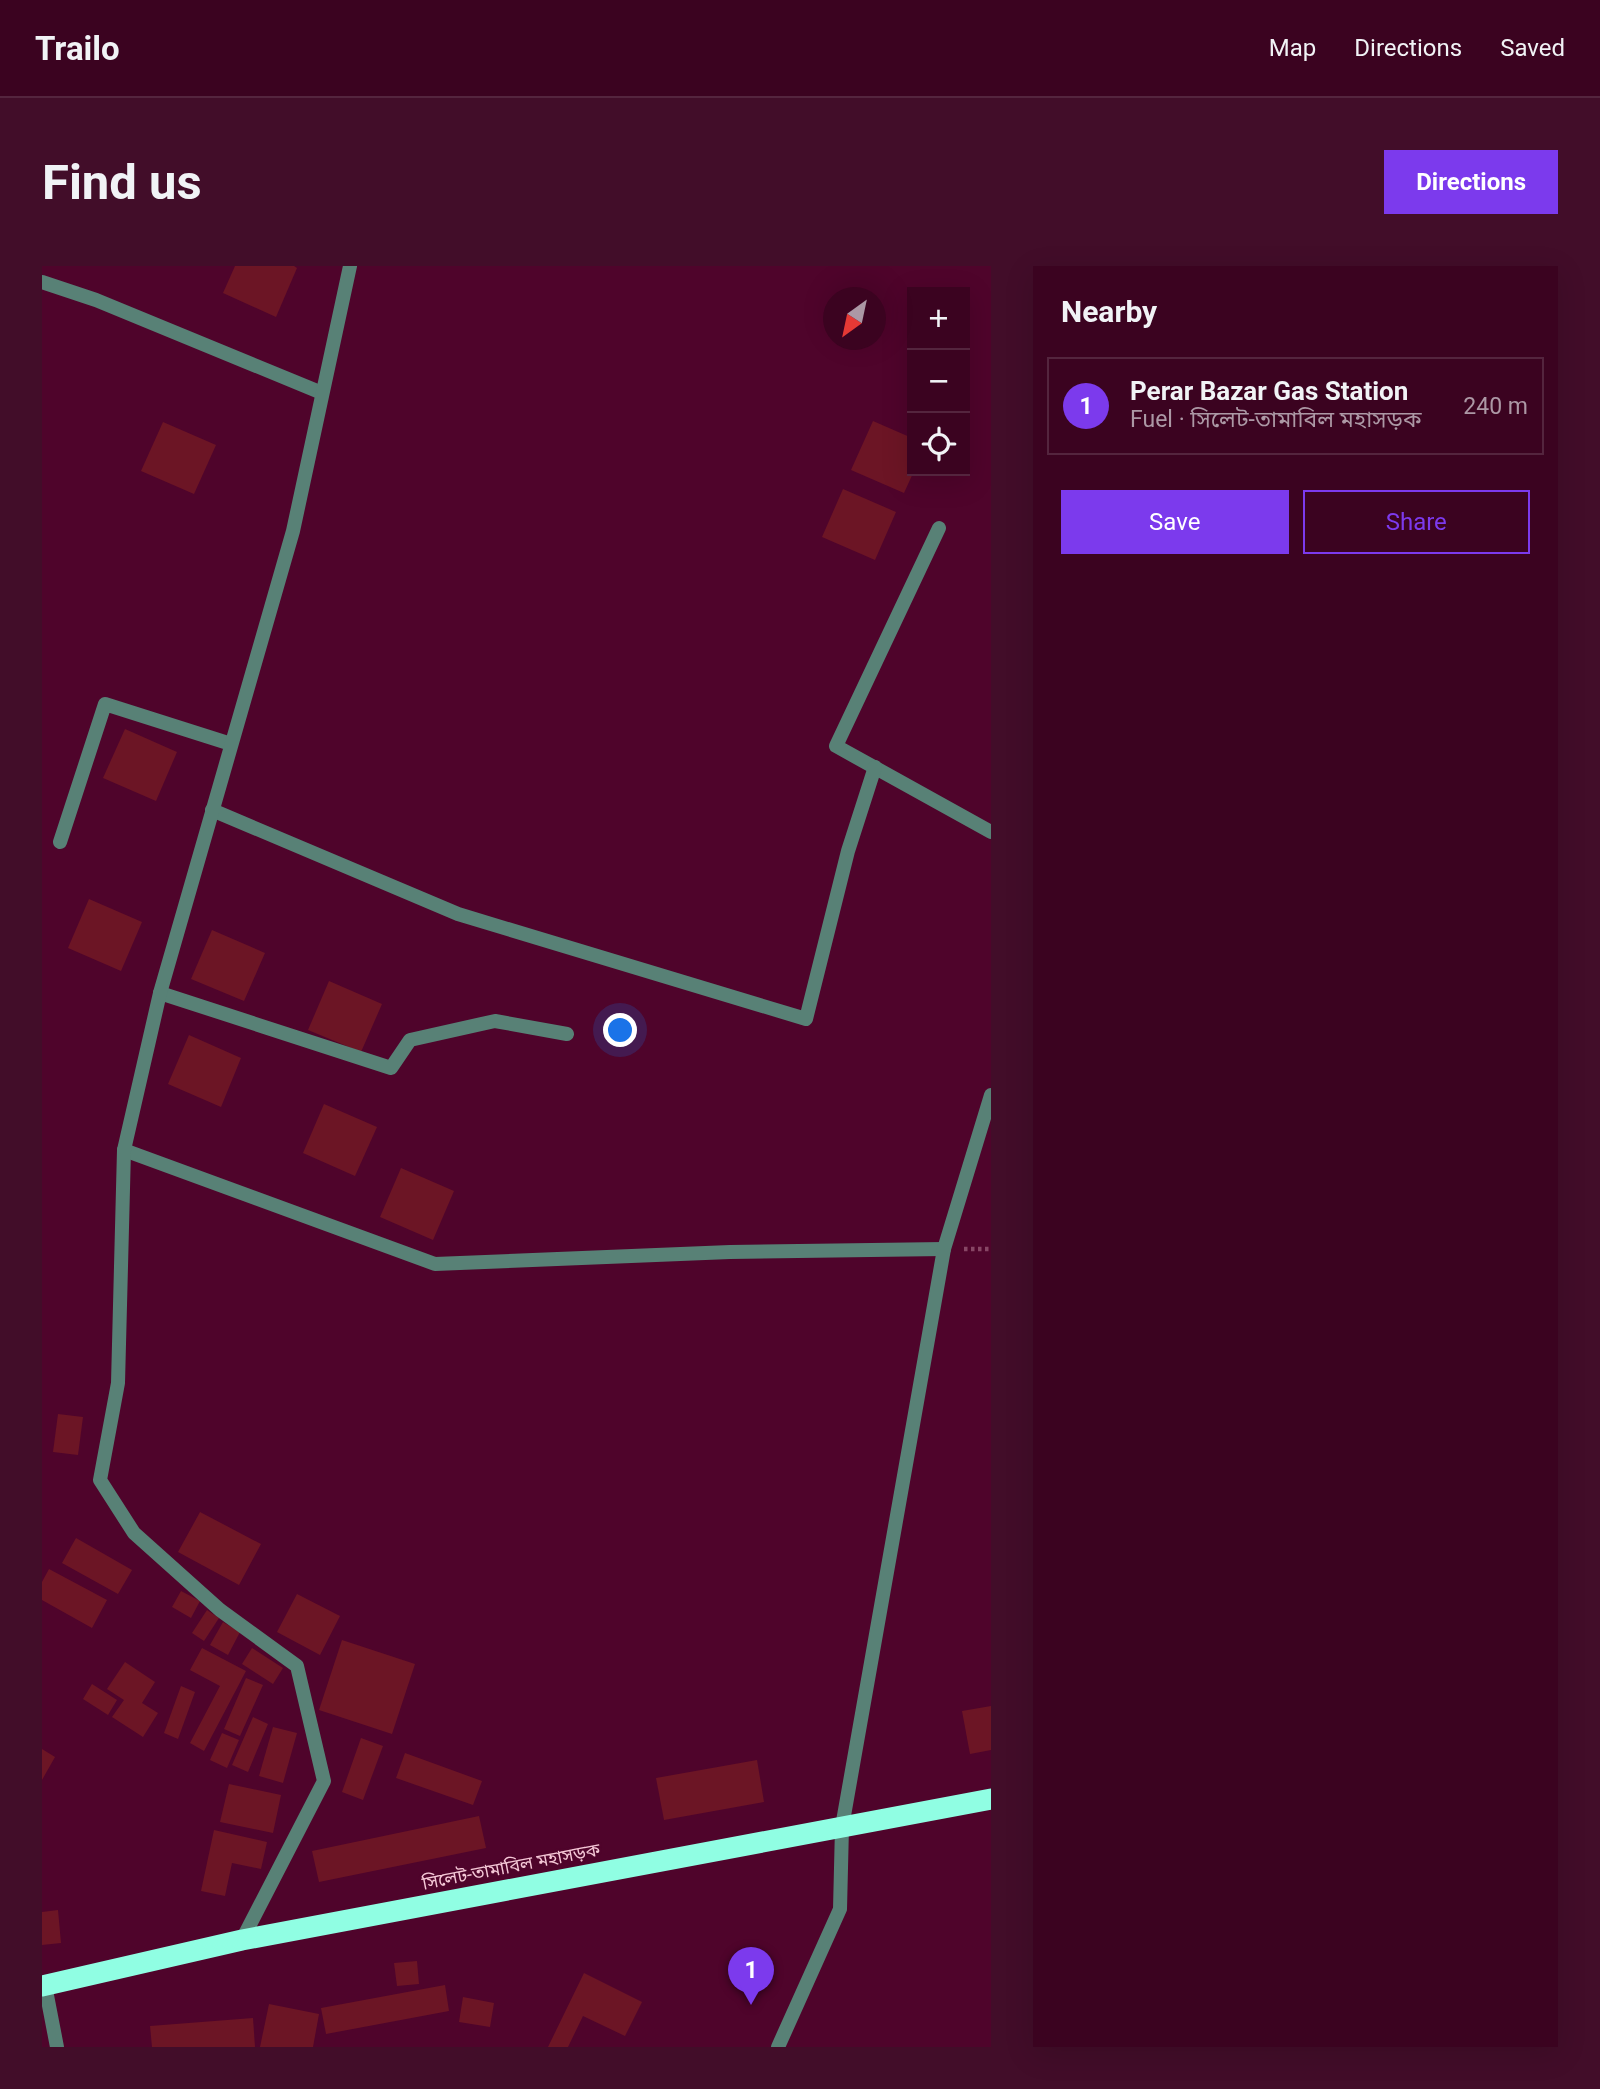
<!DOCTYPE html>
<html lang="en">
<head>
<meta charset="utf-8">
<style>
	body { margin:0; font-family:Roboto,"Noto Sans Bengali",sans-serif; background:#420d29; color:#f1f3f6 }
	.controls { position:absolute; right:21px; top:21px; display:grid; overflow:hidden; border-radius:0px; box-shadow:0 7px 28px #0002 }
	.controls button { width:63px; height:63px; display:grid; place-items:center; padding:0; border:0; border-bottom:2px solid #54253e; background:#3b0320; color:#f1f3f6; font:35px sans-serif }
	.compass { position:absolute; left:781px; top:21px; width:63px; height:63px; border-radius:50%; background:#3b0320; box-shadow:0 7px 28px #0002; rotate:213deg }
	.you { position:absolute; left:579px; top:765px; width:24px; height:24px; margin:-18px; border:5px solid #fff; border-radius:50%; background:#1a73e8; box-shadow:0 0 0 10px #1a73e833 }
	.badge { display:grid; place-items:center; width:46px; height:46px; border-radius:50%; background:#7c3aed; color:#fff; font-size:23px; font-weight:700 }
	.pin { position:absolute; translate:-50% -58px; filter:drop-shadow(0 2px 4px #0008) }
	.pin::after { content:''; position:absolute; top:37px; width:24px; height:21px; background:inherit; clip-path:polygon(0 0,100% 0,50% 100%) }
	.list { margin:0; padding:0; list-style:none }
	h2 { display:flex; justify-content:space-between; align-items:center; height:91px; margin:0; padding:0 28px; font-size:30px }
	h2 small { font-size:23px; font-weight:400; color:#ac98a5 }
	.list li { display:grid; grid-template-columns:46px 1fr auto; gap:21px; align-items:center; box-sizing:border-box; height:98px; margin:0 14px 14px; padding:0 14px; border:2px solid #54253e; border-radius:0px }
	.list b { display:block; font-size:26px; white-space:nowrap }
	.list p { margin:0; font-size:23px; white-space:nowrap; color:#ac98a5 }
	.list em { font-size:23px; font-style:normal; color:#ac98a5 }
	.actions { display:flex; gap:14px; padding:21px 28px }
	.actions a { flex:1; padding:16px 0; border:2px solid #7c3aed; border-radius:0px; text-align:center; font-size:24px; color:#7c3aed }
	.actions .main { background:#7c3aed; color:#fff }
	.icon { flex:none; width:38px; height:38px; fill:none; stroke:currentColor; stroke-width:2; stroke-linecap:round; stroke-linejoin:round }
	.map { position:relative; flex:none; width:949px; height:1781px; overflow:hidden; border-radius:0px }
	header { display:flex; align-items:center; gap:42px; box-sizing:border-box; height:98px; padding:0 35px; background:#3b0320; border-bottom:2px solid #54253e }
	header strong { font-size:33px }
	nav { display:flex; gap:38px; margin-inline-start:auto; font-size:24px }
	.intro { display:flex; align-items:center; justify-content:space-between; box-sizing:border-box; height:168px; padding:0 42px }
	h1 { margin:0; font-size:49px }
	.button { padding:18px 32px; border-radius:0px; background:#7c3aed; color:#fff; font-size:24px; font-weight:700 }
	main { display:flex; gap:42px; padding:0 42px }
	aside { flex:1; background:#3b0320; border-radius:0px; box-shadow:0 7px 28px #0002 }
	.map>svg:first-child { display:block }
</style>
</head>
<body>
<header>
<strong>Trailo</strong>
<nav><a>Map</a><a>Directions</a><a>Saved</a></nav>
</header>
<div class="intro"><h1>Find us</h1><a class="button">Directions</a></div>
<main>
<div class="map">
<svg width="949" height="1781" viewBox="0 0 949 1781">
	<rect width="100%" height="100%" fill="#4f042b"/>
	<g fill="#6c1525">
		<path d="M193 0H252L255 2 234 51 181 27Z"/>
		<path d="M831 155 870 172V205H872L862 227 809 204Z"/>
		<path d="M121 156 174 179 152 228 99 205Z"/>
		<path d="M801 223 854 246 833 294 780 271Z"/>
		<path d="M83 463 135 486 114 535 61 512Z"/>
		<path d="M47 633 100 656 79 705 26 682Z"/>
		<path d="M170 664 223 687 202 735 149 713Z"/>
		<path d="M287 715 340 738 319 786 266 764Z"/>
		<path d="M147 769 199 792 179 841 126 818Z"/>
		<path d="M282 838 335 861 313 910 261 887Z"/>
		<path d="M359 902 412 925 391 974 338 951Z"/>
		<path d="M16 1148 41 1151 36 1189 11 1186Z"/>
		<path d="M158 1246 219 1278 197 1319 136 1286Z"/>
		<path d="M34 1272 90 1304 76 1328 20 1297Z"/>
		<path d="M7 1303 65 1334 50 1362 0 1334V1316Z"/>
		<path d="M139 1325 158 1335 149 1352 130 1341Z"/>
		<path d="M255 1328 298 1350 278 1389 235 1366Z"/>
		<path d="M165 1344 177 1352 162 1375 150 1367Z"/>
		<path d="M181 1356 198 1366 186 1389 168 1379Z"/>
		<path d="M300 1374 373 1398 350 1468 277 1444Z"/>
		<path d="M160 1382 204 1405 162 1485 148 1477 178 1420 148 1404Z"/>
		<path d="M210 1382 241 1402 231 1418 200 1398Z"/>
		<path d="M83 1396 113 1416 100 1437 116 1447 101 1471 70 1451 82 1434 65 1423Z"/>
		<path d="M204 1412 221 1419 198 1470 182 1463Z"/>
		<path d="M50 1418 75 1434 66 1449 41 1433Z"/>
		<path d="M139 1420 153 1426 136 1473 122 1467Z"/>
		<path d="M949 1440V1484L928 1488 920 1445Z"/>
		<path d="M211 1451 226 1458 206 1506 190 1499Z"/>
		<path d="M231 1461 255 1467 241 1517 217 1510Z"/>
		<path d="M180 1467 197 1474 185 1502 168 1494Z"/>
		<path d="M319 1472 341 1480 321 1534 300 1526Z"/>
		<path d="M0 1483 13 1491 0 1514Z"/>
		<path d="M363 1487 440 1515 431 1539 354 1512Z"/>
		<path d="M715 1494 722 1536 622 1554 614 1512Z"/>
		<path d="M187 1518 239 1529 231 1567 178 1556Z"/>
		<path d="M437 1550 444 1582 277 1616 270 1585Z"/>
		<path d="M172 1564 225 1576 219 1603 190 1597 183 1630 159 1625Z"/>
		<path d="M16 1644 19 1677 0 1679V1646Z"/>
		<path d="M375 1695 377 1718 355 1720 352 1697Z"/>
		<path d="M542 1707 600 1736 583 1770 541 1750 526 1781H506Z"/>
		<path d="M403 1719 407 1745 284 1768 279 1742Z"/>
		<path d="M421 1731 452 1737 448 1761 417 1756Z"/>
		<path d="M227 1738 277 1748 271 1781H218Z"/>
		<path d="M211 1752 213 1781H110L108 1760Z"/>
	</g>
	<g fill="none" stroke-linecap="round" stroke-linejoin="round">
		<path stroke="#874665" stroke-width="4.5" stroke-dasharray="3.5 3.5" stroke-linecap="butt" d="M922 983H949"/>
		<g stroke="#588176" stroke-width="14">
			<path d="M0 16 54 34 280 127"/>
			<path d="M897 262 794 480 949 566"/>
			<path d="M170 544 416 648 764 753 806 585 833 501"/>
			<path d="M18 576 63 438 189 478"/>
			<path d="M118 727 349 802 368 774 453 755 525 768"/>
			<path d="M82 884 393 998 688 986 902 983"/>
			<path d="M200 1674 282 1515 255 1400 178 1344 92 1267 58 1214 76 1117 82 884 118 727 251 265 308 0"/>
			<path d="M3 1719 15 1781"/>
			<path d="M736 1781 798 1643 800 1561 902 983 949 829"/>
		</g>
		<path stroke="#90fee3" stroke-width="21" d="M0 1720 200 1674 949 1533"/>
	</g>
	<g text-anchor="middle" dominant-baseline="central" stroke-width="5" stroke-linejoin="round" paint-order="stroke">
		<g font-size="18" fill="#f5c8d7" stroke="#4f042b">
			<text transform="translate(469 1600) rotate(-11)">সিলেট-তামাবিল মহাসড়ক</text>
		</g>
	</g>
</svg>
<div class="controls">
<button>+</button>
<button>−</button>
<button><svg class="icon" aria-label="locate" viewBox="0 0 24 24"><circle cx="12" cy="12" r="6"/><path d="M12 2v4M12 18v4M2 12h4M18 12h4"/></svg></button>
</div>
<svg class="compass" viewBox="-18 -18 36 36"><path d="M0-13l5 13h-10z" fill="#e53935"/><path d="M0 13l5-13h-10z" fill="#ac98a5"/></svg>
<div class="you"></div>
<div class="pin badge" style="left:709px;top:1739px">1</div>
</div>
<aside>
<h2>Nearby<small></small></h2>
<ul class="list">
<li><span class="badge">1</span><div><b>Perar Bazar Gas Station</b><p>Fuel · সিলেট-তামাবিল মহাসড়ক</p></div><em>240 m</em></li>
</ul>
<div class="actions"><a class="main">Save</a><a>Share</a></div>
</aside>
</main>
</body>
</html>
